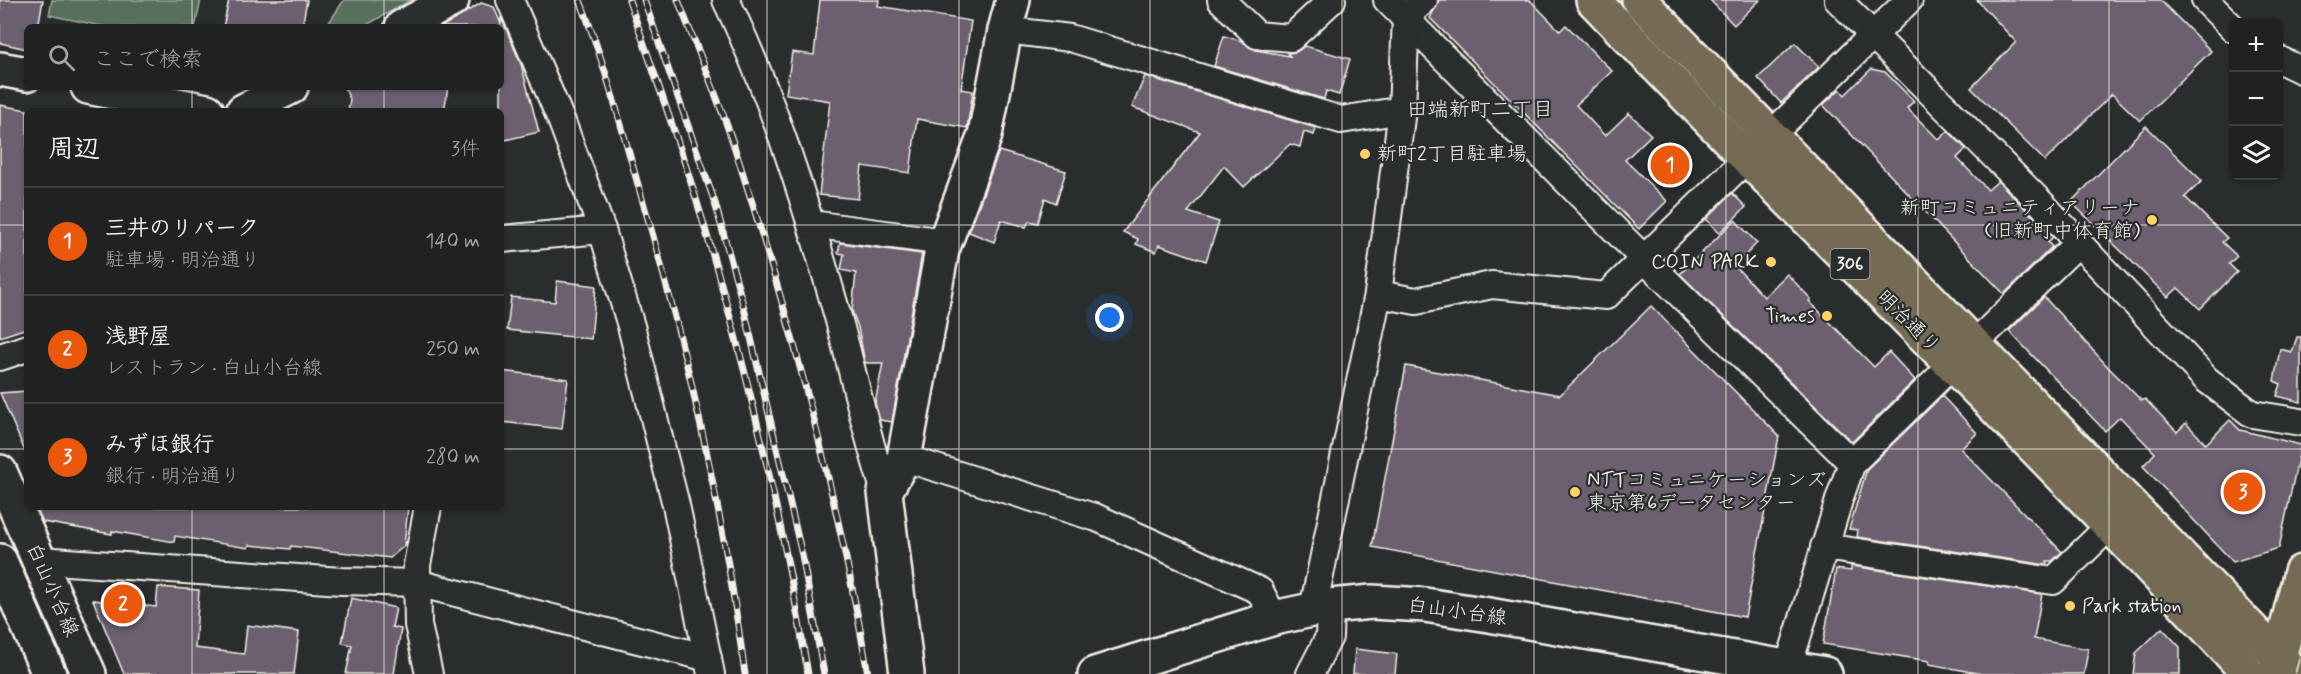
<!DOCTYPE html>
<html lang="ja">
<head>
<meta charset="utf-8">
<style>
	body { margin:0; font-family:Mynerve,"Klee One",sans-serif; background:#2d2f2f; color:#f1f3f6 }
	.controls { position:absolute; right:18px; top:18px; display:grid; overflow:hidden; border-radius:9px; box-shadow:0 2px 4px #0004 }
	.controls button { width:54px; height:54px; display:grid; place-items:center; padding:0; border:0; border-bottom:2px solid #3d3f40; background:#202222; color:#f1f3f6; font:30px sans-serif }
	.you { position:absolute; left:1110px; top:318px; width:21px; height:21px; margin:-15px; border:4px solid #fff; border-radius:50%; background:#1a73e8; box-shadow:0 0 0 9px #1a73e833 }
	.badge { display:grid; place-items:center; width:39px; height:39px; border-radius:50%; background:#ea580c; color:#fff; font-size:20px; font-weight:700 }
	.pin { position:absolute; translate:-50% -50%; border:3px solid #fff; box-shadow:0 2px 6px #0006 }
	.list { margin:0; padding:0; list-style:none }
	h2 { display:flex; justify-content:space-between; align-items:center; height:78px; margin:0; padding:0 24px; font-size:26px }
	h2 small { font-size:20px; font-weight:400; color:#a2a4a5 }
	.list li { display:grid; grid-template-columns:39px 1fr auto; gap:18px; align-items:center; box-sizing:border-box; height:108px; padding:0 24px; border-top:2px solid #3d3f40 }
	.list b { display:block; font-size:22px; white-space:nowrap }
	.list p { margin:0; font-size:20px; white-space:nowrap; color:#a2a4a5 }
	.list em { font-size:20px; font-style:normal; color:#a2a4a5 }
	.icon { flex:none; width:33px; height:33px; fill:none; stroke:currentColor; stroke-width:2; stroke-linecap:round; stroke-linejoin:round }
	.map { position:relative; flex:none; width:2301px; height:674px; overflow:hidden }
	.search { position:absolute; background:#202222; box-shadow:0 2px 4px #0004; left:24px; top:24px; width:480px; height:66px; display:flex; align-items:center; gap:15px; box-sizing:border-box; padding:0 21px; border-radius:9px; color:#a2a4a5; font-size:22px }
	.panel { position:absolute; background:#202222; box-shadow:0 2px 4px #0004; left:24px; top:108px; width:480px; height:402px; border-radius:9px }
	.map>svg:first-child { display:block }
</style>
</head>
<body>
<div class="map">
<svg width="2301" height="674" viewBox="0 0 2301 674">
	<rect width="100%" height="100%" fill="#2a2d2e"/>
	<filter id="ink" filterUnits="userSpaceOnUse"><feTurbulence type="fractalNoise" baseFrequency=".0167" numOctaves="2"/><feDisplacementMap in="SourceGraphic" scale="12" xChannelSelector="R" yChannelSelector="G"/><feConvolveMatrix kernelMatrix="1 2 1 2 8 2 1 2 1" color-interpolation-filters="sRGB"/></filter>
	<g filter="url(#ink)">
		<g fill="#566f5c" stroke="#a5b0a2" stroke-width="1.5">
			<path d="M52 0H201L195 27H106L49 15Z"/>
			<path d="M344 0H411L363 27H326Z"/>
		</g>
		<g fill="#6c6170" stroke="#f4f1e8" stroke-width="1.5">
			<path d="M0 0H43L38 27H27V49L0 43Z"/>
			<path d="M229 0H307L302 27H223Z"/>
			<path d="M820 0H879L878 6 971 21 961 89 973 91 967 128 917 119 910 173 862 166 858 199 819 195 830 101 786 94 792 52 814 55Z"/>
			<path d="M1439 0H1530L1560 31 1566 25 1612 71 1576 105 1605 136 1629 113 1651 135 1625 160 1667 201 1639 229 1430 18Z"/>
			<path d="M1710 0H1760L1734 25Z"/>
			<path d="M1977 0H2160L2211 51 2140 121 2112 94 2045 161 1971 88 2016 42Z"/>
			<path d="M481 3 494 7 501 24V17L521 64 539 132 501 141V27H441Z"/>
			<path d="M1224 36 1242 41 1256 50 1290 56 1287 53 1296 52 1305 46 1350 59 1339 95 1326 91 1324 99 1214 66Z"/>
			<path d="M1795 43 1819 67 1781 103 1758 78Z"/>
			<path d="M1871 69 1885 72 1914 101 1907 108 1939 140 1948 131 1966 149 1957 158 1988 190 1998 181 2053 237 2048 242 2052 247 2004 294 1823 105 1840 89 1845 95Z"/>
			<path d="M1145 76 1316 128 1314 135 1304 132 1300 147 1290 144 1244 187 1224 166 1188 212 1219 222 1206 261 1159 245 1156 252 1136 244 1138 239 1123 232 1200 132 1132 107Z"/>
			<path d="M344 87H448L444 111H348L350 99Z"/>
			<path d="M0 105 27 110V328L0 337Z"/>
			<path d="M2146 126 2202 181 2185 197 2227 238 2222 242 2237 256 2229 264 2237 272 2200 309 2178 288 2168 297 2071 202Z"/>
			<path d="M999 151 1066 171 1056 203 1045 198 1038 223 1029 221 1026 227 1001 220 994 242 969 232Z"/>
			<path d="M1732 193 1746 207 1719 233 1706 219Z"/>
			<path d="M1735 220 1757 243 1735 266 1764 297 1787 274 1811 299 1809 301 1874 367 1889 352 1915 380 1852 442 1680 274Z"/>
			<path d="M840 243 922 254 892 422 880 420 875 403 883 363H865L858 327 852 311 856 273 841 270 844 254 838 253Z"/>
			<path d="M557 281 596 286 591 339 507 330 511 297 555 302Z"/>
			<path d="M2044 297 2110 369 2142 401 2145 399 2177 432 2186 423 2206 444 2230 420 2240 430 2301 445 2279 548 2233 562 2143 466 2155 453 2120 417 2105 431 2009 331Z"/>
			<path d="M1651 306 1779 436 1745 617 1372 547 1406 366 1560 395Z"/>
			<path d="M2297 337H2301V402L2277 396 2281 384 2274 381 2280 349 2292 352Z"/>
			<path d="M501 371 568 379 562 429 501 422Z"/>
			<path d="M27 391V456L0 393Z"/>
			<path d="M1942 396 1977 433 1961 449 2062 552 2052 561H2047V565L1857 537 1858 530 1849 529 1867 469Z"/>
			<path d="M36 507H408L404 546 390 558 291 546 290 549 249 545 248 548 175 536 174 542 112 531V534L43 522Z"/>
			<path d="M1851 566 2042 594 2034 639 2088 649 2084 674H1982L1929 664V661L1823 644 1836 569 1851 571Z"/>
			<path d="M158 587 199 590 195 648 244 654 247 625 299 632 294 674H124L93 600 156 607Z"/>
			<path d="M351 598 396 608 392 627 401 629 394 674H346L352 645 342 643Z"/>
			<path d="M2162 628 2180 647V674H2133L2136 653Z"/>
			<path d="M1355 649 1397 654 1395 674H1353Z"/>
		</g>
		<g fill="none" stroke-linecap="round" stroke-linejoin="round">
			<defs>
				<g id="street">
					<path d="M510 0 562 122 602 230 631 326 676 505 711 674"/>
					<path d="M726 0C775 102 807 208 838 317 854 375 866 435 885 492"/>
					<path d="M1221 0 1257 35 1291 38 1332 0"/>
					<path d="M1387 0 1643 258 1852 463"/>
					<path d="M1838 0 2042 204 2207 380 2252 414 2301 422"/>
					<path d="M2205 0 2234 29"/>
					<path d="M1005 30 1070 38 1341 120 1402 110"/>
					<path d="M2278 59 2301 70"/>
					<path d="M811 224 945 242"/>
					<path d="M501 239 602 230"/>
					<path d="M1378 294 1416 301 1492 285 1606 296 1909 0"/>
					<path d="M1974 344 2078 243"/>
					<path d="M0 357 27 348"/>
					<path d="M904 458 1097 518 1260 591 1274 618"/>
					<path d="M428 507 417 565 418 625 429 674"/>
					<path d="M1824 547 2053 581 2122 514"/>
					<path d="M39 560 342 581 417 583 708 658"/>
					<path d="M1313 609 1378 294 1402 110 1406 17 1424 0"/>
					<path d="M1310 674 1329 637 1330 606"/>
					<path d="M1786 674 1840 497 1852 463 1952 365"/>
				</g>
				<g id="secondary">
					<path d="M402 27 452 0"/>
					<path d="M0 69 27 74"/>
					<path d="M88 87 207 111"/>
					<path d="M243 111 291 87"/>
					<path d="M0 472 89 674"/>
					<path d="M0 561 49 674"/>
					<path d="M907 674 885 492 904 458 942 250 985 135 1005 30 1013 0"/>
					<path d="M1095 674 1274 618 1330 606 1372 602 1425 605 1489 615 1825 674"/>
				</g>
				<g id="primary">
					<path d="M1593 0C1810 227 2038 442 2249 674"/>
					<path d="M1639 0 2295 674"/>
					<path d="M2275 674 2301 572"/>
				</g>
			</defs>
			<use href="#street" stroke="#f4f1e8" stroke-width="30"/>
			<use href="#secondary" stroke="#f4f1e8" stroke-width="38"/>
			<use href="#primary" stroke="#f4f1e8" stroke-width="38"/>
			<use href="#street" stroke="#2a2d2e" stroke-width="26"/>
			<use href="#secondary" stroke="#2a2d2e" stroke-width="33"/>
			<use href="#primary" stroke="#746b52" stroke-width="33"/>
			<path stroke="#f4f1e8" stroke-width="1.5" d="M2295 674 2301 652"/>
			<defs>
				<g id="rail">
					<path d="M580 0C605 64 622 129 641 195 688 352 723 511 745 674"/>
					<path d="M629 0C649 59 670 117 689 176 740 338 780 506 808 674"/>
					<path d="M644 0 715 203 744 308 802 555 824 674"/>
					<path d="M678 0C697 49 719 99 735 149 791 321 838 496 868 674"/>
				</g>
			</defs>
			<use href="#rail" stroke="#f4f1e8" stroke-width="7"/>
			<use href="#rail" stroke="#2a2d2e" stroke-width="4.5" stroke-dasharray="14" stroke-linecap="butt"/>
		</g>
	</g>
	<path fill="none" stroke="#f4f1e8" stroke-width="1.5" stroke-opacity="0.55" d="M192 0V27M384 0V27M575 0V674M767 0V674M959 0V674M1150 0V674M1342 0V674M1534 0V674M1726 0V674M1918 0V674M2109 0V674M192 87V111M384 87V111M0 225H27M501 225H2301M0 449H27M501 449H2301M192 507V674M384 507V674"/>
	<g fill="#ffd166" stroke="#2a2d2e" stroke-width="2">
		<circle cx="1365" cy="154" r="6"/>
		<circle cx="2152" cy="220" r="6"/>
		<circle cx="1771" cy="262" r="6"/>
		<circle cx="1827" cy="316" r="6"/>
		<circle cx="1575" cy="492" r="6"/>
		<circle cx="2070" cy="606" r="6"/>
	</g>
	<g text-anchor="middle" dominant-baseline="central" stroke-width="4.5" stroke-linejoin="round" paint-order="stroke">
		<rect fill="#2a2d2e" stroke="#b7b6b0" stroke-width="1.5" x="1830.5" y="249" width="39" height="30" rx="4.5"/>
		<g font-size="18" font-weight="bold" fill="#f4f1e8">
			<text x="1850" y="264">306</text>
		</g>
		<g font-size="20" fill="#f4f1e8" stroke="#2a2d2e" text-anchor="start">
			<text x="1377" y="154">新町2丁目駐車場</text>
			<text x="2140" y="208" text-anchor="end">新町コミュニティアリーナ<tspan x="2140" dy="23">(旧新町中体育館)</tspan></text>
			<text x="1759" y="262" text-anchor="end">COIN PARK</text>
			<text x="1815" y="316" text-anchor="end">Times</text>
			<text x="1587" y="480">NTTコミュニケーションズ<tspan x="1587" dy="23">東京第6データセンター</tspan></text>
			<text x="2082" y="606">Park station</text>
		</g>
		<g font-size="20" fill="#f4f1e8" stroke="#2a2d2e">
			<text transform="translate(1908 322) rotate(45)">明治通り</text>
			<text transform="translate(52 590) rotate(66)">白山小台線</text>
			<text transform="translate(1457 612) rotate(8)">白山小台線</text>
		</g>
		<g font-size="21" fill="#f4f1e8" stroke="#2a2d2e">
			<text x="1480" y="110">田端新町二丁目</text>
		</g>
	</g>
</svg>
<div class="controls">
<button>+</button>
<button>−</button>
<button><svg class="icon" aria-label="layers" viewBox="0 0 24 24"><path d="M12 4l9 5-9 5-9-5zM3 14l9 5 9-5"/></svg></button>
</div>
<div class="you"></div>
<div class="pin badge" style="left:1670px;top:165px">1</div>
<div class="pin badge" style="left:123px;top:604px">2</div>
<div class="pin badge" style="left:2243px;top:492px">3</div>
<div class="search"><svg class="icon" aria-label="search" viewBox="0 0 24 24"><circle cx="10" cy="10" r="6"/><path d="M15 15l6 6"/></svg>ここで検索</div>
<section class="panel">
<h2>周辺<small>3件</small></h2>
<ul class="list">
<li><span class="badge">1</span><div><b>三井のリパーク</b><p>駐車場 · 明治通り</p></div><em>140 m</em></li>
<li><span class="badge">2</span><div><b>浅野屋</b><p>レストラン · 白山小台線</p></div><em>250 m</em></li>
<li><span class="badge">3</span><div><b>みずほ銀行</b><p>銀行 · 明治通り</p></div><em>280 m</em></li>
</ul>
</section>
</div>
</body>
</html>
